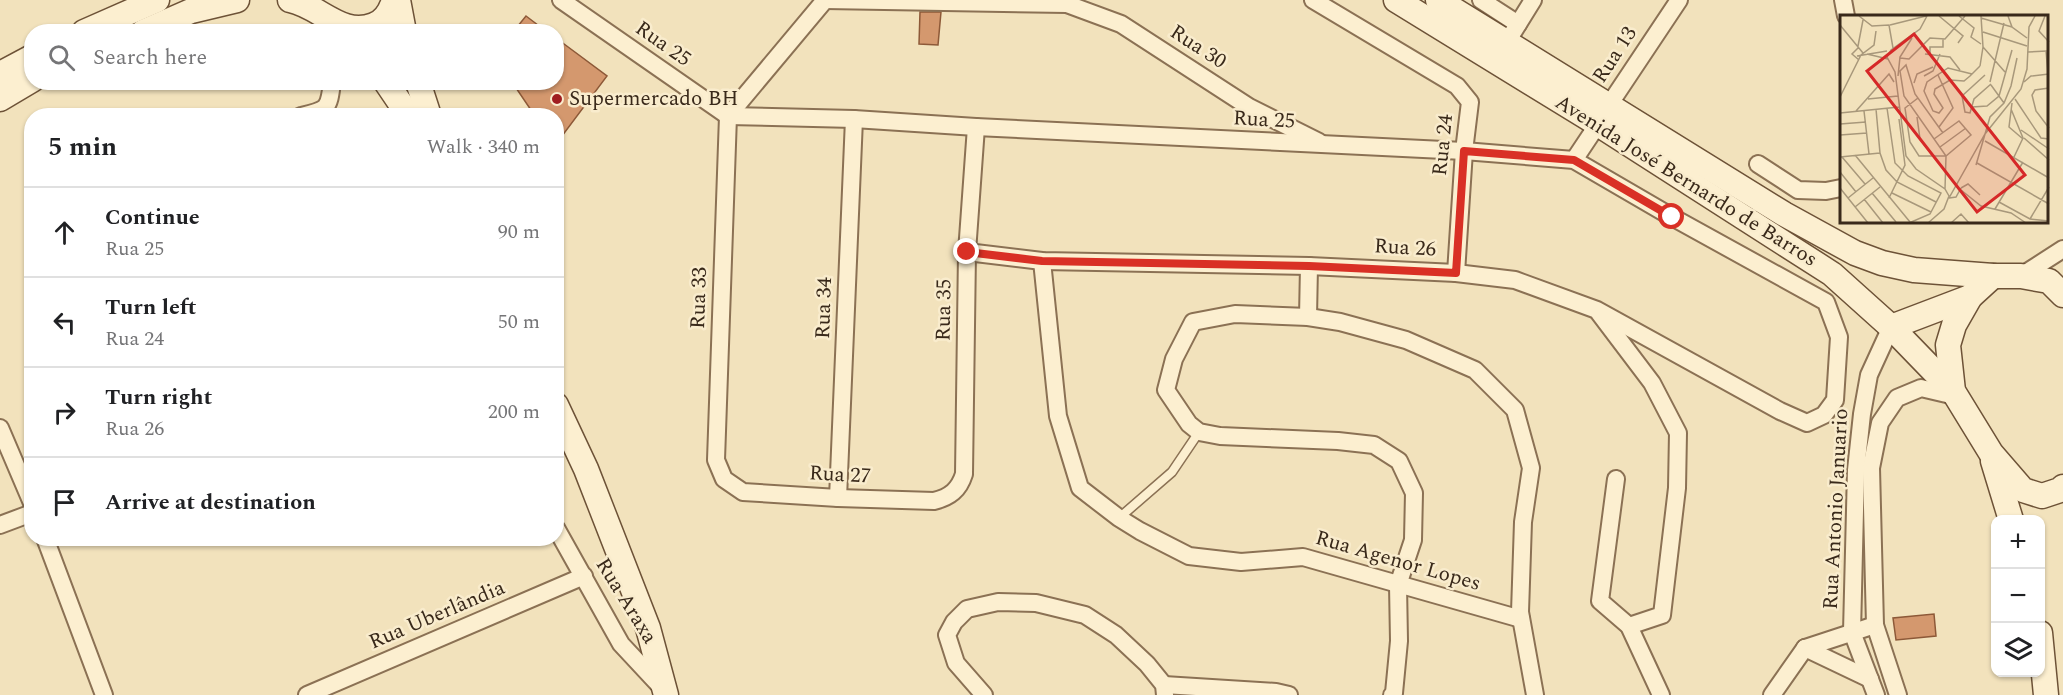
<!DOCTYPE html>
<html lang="en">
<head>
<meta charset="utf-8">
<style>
	body { margin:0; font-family:Spectral,serif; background:#f2f2f2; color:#202124 }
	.controls { position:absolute; right:18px; bottom:18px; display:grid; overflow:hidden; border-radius:12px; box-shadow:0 2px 4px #0004 }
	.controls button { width:54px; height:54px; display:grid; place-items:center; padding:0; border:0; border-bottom:2px solid #e0e0e0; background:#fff; color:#202124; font:30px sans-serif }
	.stop { position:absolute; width:18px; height:18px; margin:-14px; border:4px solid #d93025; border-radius:50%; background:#fff }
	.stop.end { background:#d93025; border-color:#fff; box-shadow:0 2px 6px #0008 }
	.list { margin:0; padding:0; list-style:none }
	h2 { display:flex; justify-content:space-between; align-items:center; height:78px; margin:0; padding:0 24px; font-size:26px }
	h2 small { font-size:20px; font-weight:400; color:#757577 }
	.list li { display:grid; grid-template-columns:39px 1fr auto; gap:18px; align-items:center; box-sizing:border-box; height:90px; padding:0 24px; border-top:2px solid #e0e0e0 }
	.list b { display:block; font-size:22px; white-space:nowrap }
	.list p { margin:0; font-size:20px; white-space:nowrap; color:#757577 }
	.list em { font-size:20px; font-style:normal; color:#757577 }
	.icon { flex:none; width:33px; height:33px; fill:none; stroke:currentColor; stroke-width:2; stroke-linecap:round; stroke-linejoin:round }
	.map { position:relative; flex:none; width:2063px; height:695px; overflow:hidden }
	.search { position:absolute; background:#fff; box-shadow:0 2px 4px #0004; left:24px; top:24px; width:540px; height:66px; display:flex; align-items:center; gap:15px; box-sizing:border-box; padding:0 21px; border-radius:24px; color:#757577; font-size:22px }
	.panel { position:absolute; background:#fff; box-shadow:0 2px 4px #0004; left:24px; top:108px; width:540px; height:438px; border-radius:24px }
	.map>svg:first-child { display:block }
</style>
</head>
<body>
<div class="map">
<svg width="2063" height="695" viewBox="0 0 2063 695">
	<rect width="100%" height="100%" fill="#f2e2bc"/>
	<g fill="#d4986e" stroke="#8d5938" stroke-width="1.5">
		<path d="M920 12H941L938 45 919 44Z"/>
		<path d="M526 16 547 32H513Z"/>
		<path d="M556 38 607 76 556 144V116H535L512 82H556Z"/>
		<path d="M1934 614 1936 636 1896 640 1893 618Z"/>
	</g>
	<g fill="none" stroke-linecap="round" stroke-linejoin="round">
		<defs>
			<path id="lane" d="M1119 518 1172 472 1199 432"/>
			<g id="street">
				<path d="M561 0 728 116 854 119 976 127 1464 151 1574 160 1672 217 1826 302 1839 337 1835 400 1824 415 1807 423 1780 411 1597 310 1515 280 1456 273 1309 266 1042 261 967 252"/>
				<path d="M825 0 728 116 716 460 724 479 743 492 838 498 934 501C950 497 959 490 964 474L967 252 976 127"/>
				<path d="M825 0 1067 4 1121 24 1249 107 1319 142"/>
				<path d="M1313 0 1457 86 1470 102 1464 151 1456 273"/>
				<path d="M1481 0 1518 24"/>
				<path d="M1843 0 1846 16"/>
				<path d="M1507 42 1533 0"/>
				<path d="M1609 105 1679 0"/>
				<path d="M301 116C327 110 329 110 332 82"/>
				<path d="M1574 160 1598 124"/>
				<path d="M1758 164 1798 190 1826 191 1841 188"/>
				<path d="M1042 261 1058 416 1080 488 1119 518 1140 531 1189 556 1241 562 1303 557 1521 619"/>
				<path d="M2021 276 2063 249"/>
				<path d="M1599 313 1652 383 1678 433 1677 488 1662 615 1629 626"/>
				<path d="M1308 317 1309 266"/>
				<path d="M0 428 32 503"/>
				<path d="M1616 479 1600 601 1629 626 1661 695"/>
				<path d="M838 498 854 119"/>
				<path d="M0 525 32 513"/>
				<path d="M556 528 621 644 662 688"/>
				<path d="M45 538 104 695"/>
				<path d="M1805 648 1875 625"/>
				<path d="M1805 648 1870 679"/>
				<path d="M1164 685 1276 692 1289 695"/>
				<path d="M307 695 584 576"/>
				<path d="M984 695 956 663 947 635 954 622 967 609 998 602 1036 603 1085 615 1116 635 1147 664 1164 685 1165 695"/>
				<path d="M1392 695 1394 693 1399 641 1398 585 1413 540 1414 493 1399 461 1374 445 1338 441 1220 436 1199 432 1189 424 1166 390 1174 359 1193 322 1235 314 1308 317 1340 322 1406 340 1475 370 1515 410 1531 468 1523 522 1520 612 1535 695"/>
				<path d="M1772 695 1805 648"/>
				<path d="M1876 695 1852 632 1856 470 1862 414 1869 375 1891 327"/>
				<path d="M1898 695 1875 625 1871 468 1880 423 1897 398 1921 388 1955 396"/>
			</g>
			<g id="secondary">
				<path d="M290 0C320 6 342 38 374 25 385 21 391 10 394 0"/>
				<path d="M398 0 404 32"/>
				<path d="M1396 0 1598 124 1832 274 1891 327 1953 391"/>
				<path d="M1438 0 1784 214 1855 253 1882 263 1914 270 1993 276H2021L2049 281 2063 295"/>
				<path d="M84 32 157 0"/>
				<path d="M143 32 191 11 237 0"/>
				<path d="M0 74 32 57"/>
				<path d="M386 82 409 116"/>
				<path d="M418 82 429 116"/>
				<path d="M0 99 32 80"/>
				<path d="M1993 276 1970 297 1954 325 1948 345 1953 391 1991 453 2023 490 2042 496 2060 490 2063 487"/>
				<path d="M1891 327 1970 297"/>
				<path d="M556 405 586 469 648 628 666 695"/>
				<path d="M1993 461 2011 520"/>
				<path d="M2040 633 2046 695"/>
			</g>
		</defs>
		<use href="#lane" stroke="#8b7154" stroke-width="11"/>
		<use href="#street" stroke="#8b7154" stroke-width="20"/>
		<use href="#secondary" stroke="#6d5237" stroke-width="27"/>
		<use href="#lane" stroke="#fcefd0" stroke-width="8"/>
		<use href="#street" stroke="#fcefd0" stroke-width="16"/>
		<use href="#secondary" stroke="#fcefd0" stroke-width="24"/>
	</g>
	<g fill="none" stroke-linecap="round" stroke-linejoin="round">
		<path stroke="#d93025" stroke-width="8" d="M967 252 1042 261 1309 266 1456 273 1464 151 1574 160 1672 217"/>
	</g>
	<circle fill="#a01e20" stroke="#f9eccd" stroke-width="2" cx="557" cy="99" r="6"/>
	<g text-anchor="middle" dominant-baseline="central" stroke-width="5" stroke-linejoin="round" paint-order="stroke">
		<g font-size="21" fill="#39291a" stroke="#f9eccd">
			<text transform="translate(663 44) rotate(35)">Rua 25</text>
			<text transform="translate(1198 47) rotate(33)">Rua 30</text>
			<text transform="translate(1615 55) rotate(-57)">Rua 13</text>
			<text transform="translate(1264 120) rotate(3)">Rua 25</text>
			<text transform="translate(1443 145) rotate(-84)">Rua 24</text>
			<text transform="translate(1686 181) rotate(32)">Avenida José Bernardo de Barros</text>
			<text transform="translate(1405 248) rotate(3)">Rua 26</text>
			<text transform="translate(699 298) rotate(-88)">Rua 33</text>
			<text transform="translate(824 308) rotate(-88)">Rua 34</text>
			<text transform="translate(944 310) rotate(-89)">Rua 35</text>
			<text transform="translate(840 475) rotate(3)">Rua 27</text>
			<text transform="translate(1836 509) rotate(-87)">Rua Antonio Januario</text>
			<text transform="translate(1398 561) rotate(16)">Rua Agenor Lopes</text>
			<text transform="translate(626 601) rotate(58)">Rua Araxa</text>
			<text transform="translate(437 615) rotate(-23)">Rua Uberlândia</text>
		</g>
		<g font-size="21" fill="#39291a" stroke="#f9eccd" text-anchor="start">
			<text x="569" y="99">Supermercado BH</text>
		</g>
	</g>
	<g transform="translate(1840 15)">
		<rect width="208" height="208" fill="#f2e2bc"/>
		<path fill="none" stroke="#a8987b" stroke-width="1.5" d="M19 1 32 11 49 10 53 33M87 1 80 14 51 35 47 42 55 57 66 141 76 154 105 174 109 181M99 1 123 21 118 28M119 1 134 13 131 22 141 29M141 1 143 32 165 57M168 1 172 12 187 23M205 1 199 16 209 27M141 3 172 12M0 10 23 38M50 10 86 1M143 17 187 31M18 31 23 5M19 32 12 39 19 45M206 36 208 59M188 37 207 36M27 39 48 44M85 39 110 42 120 55M90 39V32H103V24M17 41 47 36M60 43 69 44 90 23 105 24 125 1M140 51 143 32M132 59 108 53 87 67 84 76 93 96 99 98 103 93 94 79 95 74 110 65 124 66 130 61 140 51M98 60 113 93 99 112M145 60 122 81 125 97 130 98 134 84 151 69M58 61 60 42 72 23M84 61 93 56 100 39M150 67 164 8M184 67 191 61 209 59M74 68 77 59 93 52M151 70 164 88M209 73 195 75 192 80 196 96 209 113M0 82 21 40 34 30 36 16M78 83 65 93 70 127 79 141H106L131 120 119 106 94 124M28 84 58 81M175 84 201 123 209 124M172 88 169 112 183 124M132 92 147 91 159 81 172 35M47 93 55 148 68 161 101 178 90 199 69 208M36 94 40 138 46 155 57 167 96 187M171 94 183 123 174 142M16 96 49 59 54 67M24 96 29 139M0 98 59 92M77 102 80 124 93 141M0 109 26 107M181 115 209 134M103 118 75 79 66 50 60 56 64 81 106 141 105 174M0 120 27 118M184 123 209 145M145 126 209 163M100 132 126 113M15 140 70 207M0 142 40 138M2 142 25 169M137 148 209 189M136 150 150 102 164 88 171 71 177 43M0 157 16 177M0 173 28 208M121 173 128 169 140 180M121 173 116 182 109 183 145 119 181 74 187 54 189 12 195 1M121 175 141 191 171 198 186 208M32 178 56 207M52 178 91 197M8 183 33 163M49 183 65 150 59 104M24 184 43 208M159 187 190 204 209 206M15 192 40 172M155 194 183 147M190 204 209 172M88 208 104 194 109 181M111 208 121 199 129 208"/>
		<path fill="#d62828" fill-opacity="0.15" stroke="#d62828" stroke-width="3" d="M74 19 185 160 137 197 27 56Z"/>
		<rect width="208" height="208" fill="none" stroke="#39291a" stroke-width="3"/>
	</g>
</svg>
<div class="controls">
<button>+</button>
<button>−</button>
<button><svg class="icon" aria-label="layers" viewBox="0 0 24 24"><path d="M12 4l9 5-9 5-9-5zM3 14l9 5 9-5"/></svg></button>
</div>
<div class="stop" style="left:1672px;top:217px"></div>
<div class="stop end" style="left:967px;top:252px"></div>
<div class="search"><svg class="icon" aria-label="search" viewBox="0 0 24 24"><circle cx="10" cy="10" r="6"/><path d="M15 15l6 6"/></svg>Search here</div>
<section class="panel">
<h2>5 min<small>Walk · 340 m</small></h2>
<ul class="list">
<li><svg class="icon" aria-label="ahead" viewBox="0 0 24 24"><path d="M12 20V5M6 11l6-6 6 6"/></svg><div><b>Continue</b><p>Rua 25</p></div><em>90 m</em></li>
<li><svg class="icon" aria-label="left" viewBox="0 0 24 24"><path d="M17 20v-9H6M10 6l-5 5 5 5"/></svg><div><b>Turn left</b><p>Rua 24</p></div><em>50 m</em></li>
<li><svg class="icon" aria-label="right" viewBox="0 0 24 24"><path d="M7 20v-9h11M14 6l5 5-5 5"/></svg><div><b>Turn right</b><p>Rua 26</p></div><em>200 m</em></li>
<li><svg class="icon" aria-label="arrive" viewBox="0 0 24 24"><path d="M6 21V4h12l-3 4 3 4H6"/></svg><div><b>Arrive at destination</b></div></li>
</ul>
</section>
</div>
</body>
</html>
